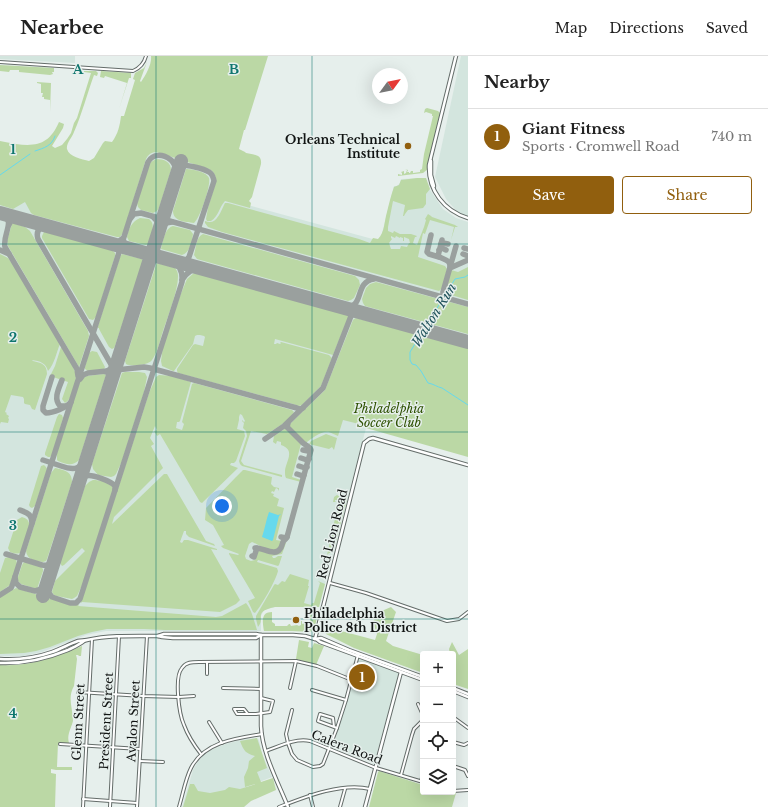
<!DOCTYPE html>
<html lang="en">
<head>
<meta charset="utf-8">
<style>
	body { margin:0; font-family:"Libre Baskerville",serif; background:#f6f6f6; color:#222 }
	.controls { position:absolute; right:12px; bottom:12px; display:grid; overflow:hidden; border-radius:4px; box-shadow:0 4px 16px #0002 }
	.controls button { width:36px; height:36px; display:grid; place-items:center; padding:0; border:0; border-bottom:1px solid #e0e0e0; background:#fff; color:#222; font:20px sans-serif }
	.compass { position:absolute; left:372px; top:12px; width:36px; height:36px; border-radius:50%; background:#fff; box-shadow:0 4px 16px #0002; rotate:57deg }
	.you { position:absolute; left:222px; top:450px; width:14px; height:14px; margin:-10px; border:3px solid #fff; border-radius:50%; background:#1a73e8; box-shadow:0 0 0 6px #1a73e833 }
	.badge { display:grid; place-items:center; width:26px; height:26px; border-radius:50%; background:#915f0e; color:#fff; font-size:13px; font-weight:700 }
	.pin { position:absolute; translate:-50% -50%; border:2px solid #fff; box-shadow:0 1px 4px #0006 }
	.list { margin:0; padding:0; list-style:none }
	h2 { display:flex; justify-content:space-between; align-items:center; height:52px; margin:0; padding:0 16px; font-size:17px }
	h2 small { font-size:13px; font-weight:400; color:#767676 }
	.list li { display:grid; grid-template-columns:26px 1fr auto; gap:12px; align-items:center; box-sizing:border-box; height:56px; padding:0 16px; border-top:1px solid #e0e0e0 }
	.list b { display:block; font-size:15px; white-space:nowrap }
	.list p { margin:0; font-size:13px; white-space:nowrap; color:#767676 }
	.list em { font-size:13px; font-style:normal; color:#767676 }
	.actions { display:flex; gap:8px; padding:12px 16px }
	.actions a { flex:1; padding:9px 0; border:1px solid #915f0e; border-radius:4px; text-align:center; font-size:14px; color:#915f0e }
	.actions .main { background:#915f0e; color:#fff }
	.icon { flex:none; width:22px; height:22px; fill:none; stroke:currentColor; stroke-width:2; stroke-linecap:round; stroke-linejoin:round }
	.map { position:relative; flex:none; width:468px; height:751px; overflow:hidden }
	header { display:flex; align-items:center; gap:24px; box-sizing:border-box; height:56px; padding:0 20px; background:#fff; border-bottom:1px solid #e0e0e0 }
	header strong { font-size:19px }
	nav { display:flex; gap:22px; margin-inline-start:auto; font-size:14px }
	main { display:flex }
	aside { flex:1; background:#fff }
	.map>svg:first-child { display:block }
</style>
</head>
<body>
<header>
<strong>Nearbee</strong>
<nav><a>Map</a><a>Directions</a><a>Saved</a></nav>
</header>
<main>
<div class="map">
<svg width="468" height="751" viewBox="0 0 468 751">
	<rect width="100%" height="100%" fill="#e6efec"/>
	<g fill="#d3e5de">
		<path d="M0 0H75V7L0 3Z"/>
		<path d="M265 0 223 138 229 144 380 185 394 130H397L400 127 401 123 426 122 428 131 443 153 456 162 468 166V367L375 338 319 551H275L264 554 261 560V575H106L86 579 42 596 23 600H0V94L91 113Z"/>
		<path d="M461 0H468V162L461 160 446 143 435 121Z"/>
		<path d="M359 602 399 617 374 708 333 691Z"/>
		<path d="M257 682 259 684 262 698 272 721 244 732 207 751H182L193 714 197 707 203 700 211 694 226 688 240 684Z"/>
	</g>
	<g fill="#bbd8a5" fill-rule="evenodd">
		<path d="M151 0H268L245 74H244L239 93 245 96 246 97C254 99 262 98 261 108L252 141 249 145 251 147 250 152 225 145C219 151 219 160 211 165H207L206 163 208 152 216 125C216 120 214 115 209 113L160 97C153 95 149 97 146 103L123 177 120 181H117L34 159 31 157 25 146 13 153 0 149V85C5 86 10 87 16 88 38 91 50 87 59 66L64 68 63 72 52 90 55 92 62 89 67 83 71 77 74 67 77 62 91 17 84 16V15H96L98 17 97 20 94 19C87 38 82 58 74 76 72 82 66 87 67 93 69 101 82 103 89 105L94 102 103 87 105 85 112 86C118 78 120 69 121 60H124L135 24 133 23 135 17 144 12 147 6 140 25 141 26C146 19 152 8 151 0Z"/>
		<path d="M0 9 54 12V16H52L53 18 50 19 19 16V14H10L9 16 0 15Z"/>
		<path d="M101 15 131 17V22H129L119 53 127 27 105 20 104 22 100 21Z"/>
		<path d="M37 26 51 27 50 56V44L44 43V41H42L43 37H41V28L37 27Z"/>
		<path d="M427 52 438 55 440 57 429 103 428 113 423 117 398 120V118L402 119V117L401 116 404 115V118L406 117 407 114 405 113 408 114 407 116H409V117H410L411 115H413V117L420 116V114L422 113 424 98 433 60H432V58L426 56 424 57 425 53Z"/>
		<path d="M156 103C164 103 171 106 171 114L159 152 157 155 153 157 141 154 138 151 137 147 149 109 151 106Z"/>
		<path d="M186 113C192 113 207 116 209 122 211 130 200 162 194 167 185 166 173 165 173 155Z"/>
		<path d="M417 122H426L430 133 426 138V148L423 152 408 154 405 158 404 160H403L405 149 393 145 388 171V175L393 177 394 175 400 178H411L417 180 416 181H415L413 187 417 189C420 180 424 173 426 164L425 163 428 158 431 160 432 161 455 169 458 171H455L451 184 454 171 430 164 425 178 423 177 418 201 445 210 447 213 442 232 439 235 222 176 208 171 205 167V165C216 170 220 157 224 149L225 147H228L359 183 370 187 373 182 378 183C385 176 384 166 387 156 389 148 391 139 394 131L399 129 401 124ZM391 180 395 182 396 180 400 182V181L403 182V185H404V181L409 183 410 187H409L407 191 401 190 400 193H391L389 187 392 183 391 182Z"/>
		<path d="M140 162 149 163C157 169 150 180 148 188L146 189 129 185 127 181C128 174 132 165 140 162Z"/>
		<path d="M13 167 25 171 30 175 88 275 89 280 79 311 8 190 7 185 12 168Z"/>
		<path d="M173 170 190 174 193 178C192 185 190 197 182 199L161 193C163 185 165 172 173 170Z"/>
		<path d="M44 176H45L112 194 115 197V200L96 261 93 264 89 263 42 182V180Z"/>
		<path d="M203 178 355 220 359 224 360 229 354 242 351 244 348 245 197 203 194 199C196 192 196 181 203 178Z"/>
		<path d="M0 198 8 202 15 211 60 288C56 297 55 307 48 315 46 307 40 305 32 304L33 305C41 307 47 308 47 318L35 354 32 353 30 349 25 348 24 347V343L23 341 11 339 5 356 7 357 6 358 9 360 8 362 9 363 8 367 1 366 0 368Z"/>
		<path d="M122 198 142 203 143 205 115 290 114 292 112 293 109 291 99 273V272H98V270L120 201Z"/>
		<path d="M157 207 175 212C177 214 178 217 178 220 178 235 168 260 163 275 160 284 158 296 152 304 149 309 131 311 126 308L125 305 156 209Z"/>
		<path d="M468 211V244L448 238 446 234 451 214 458 216Z"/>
		<path d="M194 217 348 259V262L333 299 275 283 274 288H276L277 287 280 288 281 287 280 286H281L329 299 332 302 321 330 302 349 299 350 293 348 178 317 177 315V313L193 289 195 288 203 290 205 281 204 280 200 279H197L195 280 193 288 174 315H173L162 310 161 305 163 290 180 240 187 223Z"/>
		<path d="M376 226 468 251V278L365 250 363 247 362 243 366 232 370 228Z"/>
		<path d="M356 262 468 292V401L366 372 359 368 343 364 338 380C335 379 332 377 329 376 323 374 310 383 306 387L304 386 290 372V368L325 334 353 264 354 263Z"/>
		<path d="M61 291C66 297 76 313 76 321 76 326 74 330 73 334 71 339 70 344 65 347L62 343 68 326 50 320 55 310Z"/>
		<path d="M92 295 97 296 105 311 104 313 88 315 85 313V311L89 297Z"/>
		<path d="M125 316H139L145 317 147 321 144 336 122 405 116 418 114 420 111 421 98 419 93 413 92 408 122 317Z"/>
		<path d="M104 318 106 319 79 404C72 411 66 408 58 405L57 404V397L80 325 82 324 83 322 87 320Z"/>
		<path d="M159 319 172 320 191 326 180 365 179 366H177L176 372 182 374 184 368 182 366 192 328 194 327 292 354 294 356C288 366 276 372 267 378L251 375 241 405 244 409 282 419V421L242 410 240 408 239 405 247 380 246 375 243 372 244 367 242 365V364L244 366 245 365 242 359 240 358 239 361V364L237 373 244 375 245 380 236 405 234 407H231L230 409 238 412 202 447 200 446 160 378 157 380 154 375 157 374 155 370 150 382 154 388 151 390 163 412 114 461 112 468 164 418H167L206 485 214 488 215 490 189 481 186 478V475H184L180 486 182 487 184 484H188L217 493V494L211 493 240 544 236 548 220 556 82 546V547L81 546 149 337 156 321Z"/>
		<path d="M59 358 62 359 63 362 52 399 50 401H48L45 399V397L57 361Z"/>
		<path d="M286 372 301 388 292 421 301 424V426L286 422C285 420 285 418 285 415 286 405 296 394 281 389V386L277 385 276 388 273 386 274 380Z"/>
		<path d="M326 378 337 382 334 394 332 391 329 393 309 388 311 385Z"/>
		<path d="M44 409 46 411 47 413 35 450 32 452 30 451 29 449 41 410Z"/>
		<path d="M55 412C64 414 72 415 72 426L47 503 46 505 43 506C36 505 27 504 26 495L51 417Z"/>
		<path d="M243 414H245L272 421 271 428 274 431 279 432V435L278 433 276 432 274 436 272 435 271 437 274 438 273 440 279 443 277 450 284 452 276 484 282 485C281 488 281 490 280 492 274 501 258 488 252 486L249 488 245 500 246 503 251 505 255 504 259 493C271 497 280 502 284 486L286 487 282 498 272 500 273 502H275L278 500H282L279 509 278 510 258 504 257 506 277 512 278 515C276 524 262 549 255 557L253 556 248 545 255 542 229 498V497L238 499 239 498 223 492 221 490 224 489 213 469 205 464 206 452 236 421Z"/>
		<path d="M93 424C99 424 108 426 112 430L113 433 84 525 77 540 74 542 72 543 57 540 54 539 52 536 55 525 85 495 82 492 64 509 62 510 60 507 85 430 89 426Z"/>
		<path d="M337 439 342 442 343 441H346L347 443 333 497H329L327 499 330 486 329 480 331 479 340 443 337 442V444H335V445L336 446H333L334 441Z"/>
		<path d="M22 461C25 462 28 463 29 467 30 472 23 490 21 496 18 499 13 497 10 496L8 492 17 464Z"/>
		<path d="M9 501 16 503 17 508 10 529 0 536V517L5 502Z"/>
		<path d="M24 506 41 511 43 513V515L37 533 21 528 18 525V521L22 509Z"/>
		<path d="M290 518 309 524 308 530H309L304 547 311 549 312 547H314L320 527 318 525 325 528 319 551H275C252 556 266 562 258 571L256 563V560L274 529 275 528 278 529 282 525 285 526Z"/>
		<path d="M16 532 71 549 78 548 79 549 78 550 216 561 222 560 246 547C252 554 254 565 257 574H165L144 573H107L92 576 78 580 50 591 36 595 24 597 0 598V541Z"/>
		<path d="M391 551 396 556 386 585 393 590 423 599V617L354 592 326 578 325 572 329 570 334 573 375 584 377 578 373 566 377 557Z"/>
		<path d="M311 555 318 556 315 571 311 576 292 575H264C263 567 260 556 272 556V566L275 568V570H287L289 568H290L291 570 297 569 299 570 301 569V565H302V568L304 567 306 568 310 567V557Z"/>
		<path d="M299 584 309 586 308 591 312 592 314 587 324 590 316 609 296 603Z"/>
		<path d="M452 586 459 599 468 593V633L453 628V598H450L449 593Z"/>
		<path d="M82 590 81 600H79L78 599H76L77 603 74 630C67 642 73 652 73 665 72 669 70 673 69 677 68 680 68 684 69 687H58L57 711H72V714H56L51 713V717L56 718 55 751H0V609C29 611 56 601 82 590Z"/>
		<path d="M257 682 267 712 257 716 261 726 273 722 276 734 251 745 244 751H183L190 728H194L198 735 210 737 225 734 229 731 240 733 259 727 245 731 244 721 248 712 249 705 255 700C245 697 244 695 240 685Z"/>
		<path d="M379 715 423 729V736H450L456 737 452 751H369L378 716Z"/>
	</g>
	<path fill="#66d9ed" d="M269 456 278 459 281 458 279 460 273 484 272 485 262 481C265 472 266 464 269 456Z"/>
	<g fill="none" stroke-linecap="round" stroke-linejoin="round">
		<g stroke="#66d9ed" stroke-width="1">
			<path d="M35 95C44 92 52 90 55 80"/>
			<path d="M0 119 30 98"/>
			<path d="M468 219 465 221 455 223 410 296V304L412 308 416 309 421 315 428 327C434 328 437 331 442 332L468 349"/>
		</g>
		<g stroke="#9aa09e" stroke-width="5.5">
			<path d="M1 157C17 165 2 178 5 191L77 313 78 320"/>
			<path d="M153 161C159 166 159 171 158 177 161 171 164 166 172 166"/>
			<path d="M130 163 134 158 141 157 468 248"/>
			<path d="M9 169C11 163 14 162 19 162"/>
			<path d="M52 171C42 169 35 173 38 183L115 315"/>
			<path d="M431 179 427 196 429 198 439 201"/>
			<path d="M123 183C124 190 130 192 136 194"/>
			<path d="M442 184 438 200C443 204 451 203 450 212L468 204"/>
			<path d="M110 187H117L122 183"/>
			<path d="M441 188 443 187 448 188"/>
			<path d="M464 192 468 193"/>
			<path d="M0 194 9 198"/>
			<path d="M439 194 442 192 446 194"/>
			<path d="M463 198 468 200"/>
			<path d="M176 205C182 206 186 206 189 201L214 125C213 121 213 118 209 116 203 112 187 109 180 109"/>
			<path d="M182 224C187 216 192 213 201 212"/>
			<path d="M445 241 443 239V236L456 190"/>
			<path d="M343 251C366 254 353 226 374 223"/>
			<path d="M52 321 43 350V354L46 357C53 357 66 352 71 346"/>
			<path d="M80 323 83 319 88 317 144 311 150 312 297 352 300 353 303 352"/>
			<path d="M62 324C59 332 53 343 60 350H66"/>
			<path d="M111 326C111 322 111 316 106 316L113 311 119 302"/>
			<path d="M288 367 287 371 303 387 310 392 311 394 304 419 303 420 297 418"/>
			<path d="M265 383 284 370 323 332 351 260 355 257 361 256"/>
			<path d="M303 394 308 395 309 394 307 390"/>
			<path d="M301 402 307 404 309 403"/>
			<path d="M43 404C49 406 55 408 61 410 75 415 81 413 87 400"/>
			<path d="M299 410 305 412 307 411"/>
			<path d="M79 427C81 424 82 422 86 420 92 418 111 425 115 430V434"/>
			<path d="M20 454C27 457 32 458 32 467"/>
			<path d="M281 481 286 482 287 481 304 419"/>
			<path d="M255 492C262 491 275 501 280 493 282 491 282 488 283 486 284 484 286 483 287 481"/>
			<path d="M6 498 42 509C53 511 54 504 57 496"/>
			<path d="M252 500 254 501 257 492"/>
			<path d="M15 521 16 527 20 531 35 535 45 532 52 541 70 547H76L80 543 182 226C183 216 180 209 172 204"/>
			<path d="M0 539 11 532 12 530 148 106C153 97 163 98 171 104 174 107 176 112 178 115"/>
		</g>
		<g stroke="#9aa09e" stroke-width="14">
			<path d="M0 157 468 286"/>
			<path d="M43 540 181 105"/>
		</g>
		<defs>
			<g id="minor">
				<path d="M0 6 133 15C140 12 144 8 146 0"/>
				<path d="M330 527 366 537 447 565 459 563 468 556"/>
				<path d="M207 606V618"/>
				<path d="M223 632 261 633"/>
				<path d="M290 632 296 605"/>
				<path d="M312 634 346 644"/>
				<path d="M78 636 143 640 179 641 194 640"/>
				<path d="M418 648 423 659"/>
				<path d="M292 654 286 678 288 687 292 698 297 704 313 711 320 710 323 708 337 672 346 644 358 599"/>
				<path d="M248 658 244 653H234L237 658H256L270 656 273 645 261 642"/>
				<path d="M453 661 468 672"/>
				<path d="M209 666 222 687"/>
				<path d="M334 671 333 662 320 658 318 665 337 672"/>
				<path d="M453 686 464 689 468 687"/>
				<path d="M60 688 140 693"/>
				<path d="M266 695C280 690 295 682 310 685L376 712 423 726"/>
				<path d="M201 698C194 689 188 680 184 669 179 658 174 621 182 612 186 606 192 606 199 606L296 605 317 610 352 624"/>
				<path d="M140 705 163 706"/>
				<path d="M453 710 465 714 468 720"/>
				<path d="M401 719 412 679 414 673 423 664"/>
				<path d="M421 725 423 718"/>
				<path d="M453 735 468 734"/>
				<path d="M310 739 313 751"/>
				<path d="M83 743 137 747"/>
				<path d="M83 751 92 583"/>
				<path d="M110 751 119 580"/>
				<path d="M137 751 147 580"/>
				<path d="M179 751C183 738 185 724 191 712 204 686 236 682 262 678"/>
				<path d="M279 751C305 741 342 726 370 733"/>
				<path d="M340 751 345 733"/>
			</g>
			<g id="tertiary">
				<path d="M456 0 429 109C428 134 444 155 468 162"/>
				<path d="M431 105V119L434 130"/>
				<path d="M261 579V670C262 697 278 726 288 751"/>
				<path d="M315 583 364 387 369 383 373 382 468 409"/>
				<path d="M365 751 401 616"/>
			</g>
			<g id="secondary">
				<path d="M158 580 162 581 173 582H256L261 579"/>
				<path d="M316 583 320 586 423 624"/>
				<path d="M0 603C18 604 35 602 52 596 61 593 69 588 78 585 81 584 84 585 87 584 110 579 134 580 158 580L164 578H256L261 579H293L305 580 315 583 321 582 349 594 423 621"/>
				<path d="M0 607C24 608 46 603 68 594 74 591 79 589 84 585"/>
				<path d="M453 632 468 638"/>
				<path d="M453 635 468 641"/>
			</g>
		</defs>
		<use href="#minor" stroke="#646c69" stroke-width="4"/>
		<use href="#tertiary" stroke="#646c69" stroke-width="4.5"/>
		<use href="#secondary" stroke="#646c69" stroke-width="4.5"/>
		<use href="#minor" stroke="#fff" stroke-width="2"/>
		<use href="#tertiary" stroke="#fff" stroke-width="2.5"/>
		<use href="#secondary" stroke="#fff" stroke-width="2.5"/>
	</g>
	<path fill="none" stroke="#0f766e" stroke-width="1" stroke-opacity="0.55" d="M156 0V751M312 0V751M0 188H468M0 376H468M0 563H468"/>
	<g fill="#915f0e" stroke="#e6efec" stroke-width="1.5">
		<circle cx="408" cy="90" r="4"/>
		<circle cx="296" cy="564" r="4"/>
	</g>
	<g text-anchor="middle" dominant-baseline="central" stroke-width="3" stroke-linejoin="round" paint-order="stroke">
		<g font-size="12" font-weight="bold" fill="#111413" stroke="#e6efec" text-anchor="end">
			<text x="400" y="83">Orleans Technical<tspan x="400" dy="14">Institute</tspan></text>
			<text x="304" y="557" text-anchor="start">Philadelphia<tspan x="304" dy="14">Police 8th District</tspan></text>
		</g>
		<g font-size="12" font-style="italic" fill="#2d5000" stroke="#e6efec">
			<text x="389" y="352">Philadelphia<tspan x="389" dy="14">Soccer Club</tspan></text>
		</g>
		<g font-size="12" fill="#111413" stroke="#e6efec">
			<text transform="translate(332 478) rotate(-76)">Red Lion Road</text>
			<text transform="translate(106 665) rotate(-87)">President Street</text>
			<text transform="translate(133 665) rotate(-87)">Avalon Street</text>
			<text transform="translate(78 666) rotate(-87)">Glenn Street</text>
			<text transform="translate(347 691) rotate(21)">Calera Road</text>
		</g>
		<g font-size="13" font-style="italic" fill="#21535c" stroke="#e6efec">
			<text transform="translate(434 259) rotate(-58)">Walton Run</text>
		</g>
	</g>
	<g font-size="13" text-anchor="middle" font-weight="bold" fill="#0f766e" stroke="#e6efec" stroke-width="3" stroke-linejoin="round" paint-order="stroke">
		<text x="78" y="18">A</text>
		<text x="234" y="18">B</text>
		<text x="13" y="98">1</text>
		<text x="13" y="286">2</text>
		<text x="13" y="474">3</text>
		<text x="13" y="662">4</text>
	</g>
</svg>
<div class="controls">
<button>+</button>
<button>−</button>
<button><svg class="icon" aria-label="locate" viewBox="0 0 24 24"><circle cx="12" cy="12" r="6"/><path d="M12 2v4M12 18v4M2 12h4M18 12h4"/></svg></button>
<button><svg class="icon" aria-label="layers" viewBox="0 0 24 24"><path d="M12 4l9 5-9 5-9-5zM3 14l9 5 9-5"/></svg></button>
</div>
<svg class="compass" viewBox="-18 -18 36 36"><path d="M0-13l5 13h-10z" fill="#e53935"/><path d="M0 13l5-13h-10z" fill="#767676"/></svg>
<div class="you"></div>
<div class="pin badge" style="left:362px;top:621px">1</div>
</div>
<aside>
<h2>Nearby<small></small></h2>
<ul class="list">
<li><span class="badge">1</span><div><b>Giant Fitness</b><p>Sports · Cromwell Road</p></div><em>740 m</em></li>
</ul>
<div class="actions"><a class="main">Save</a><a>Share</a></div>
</aside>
</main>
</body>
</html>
